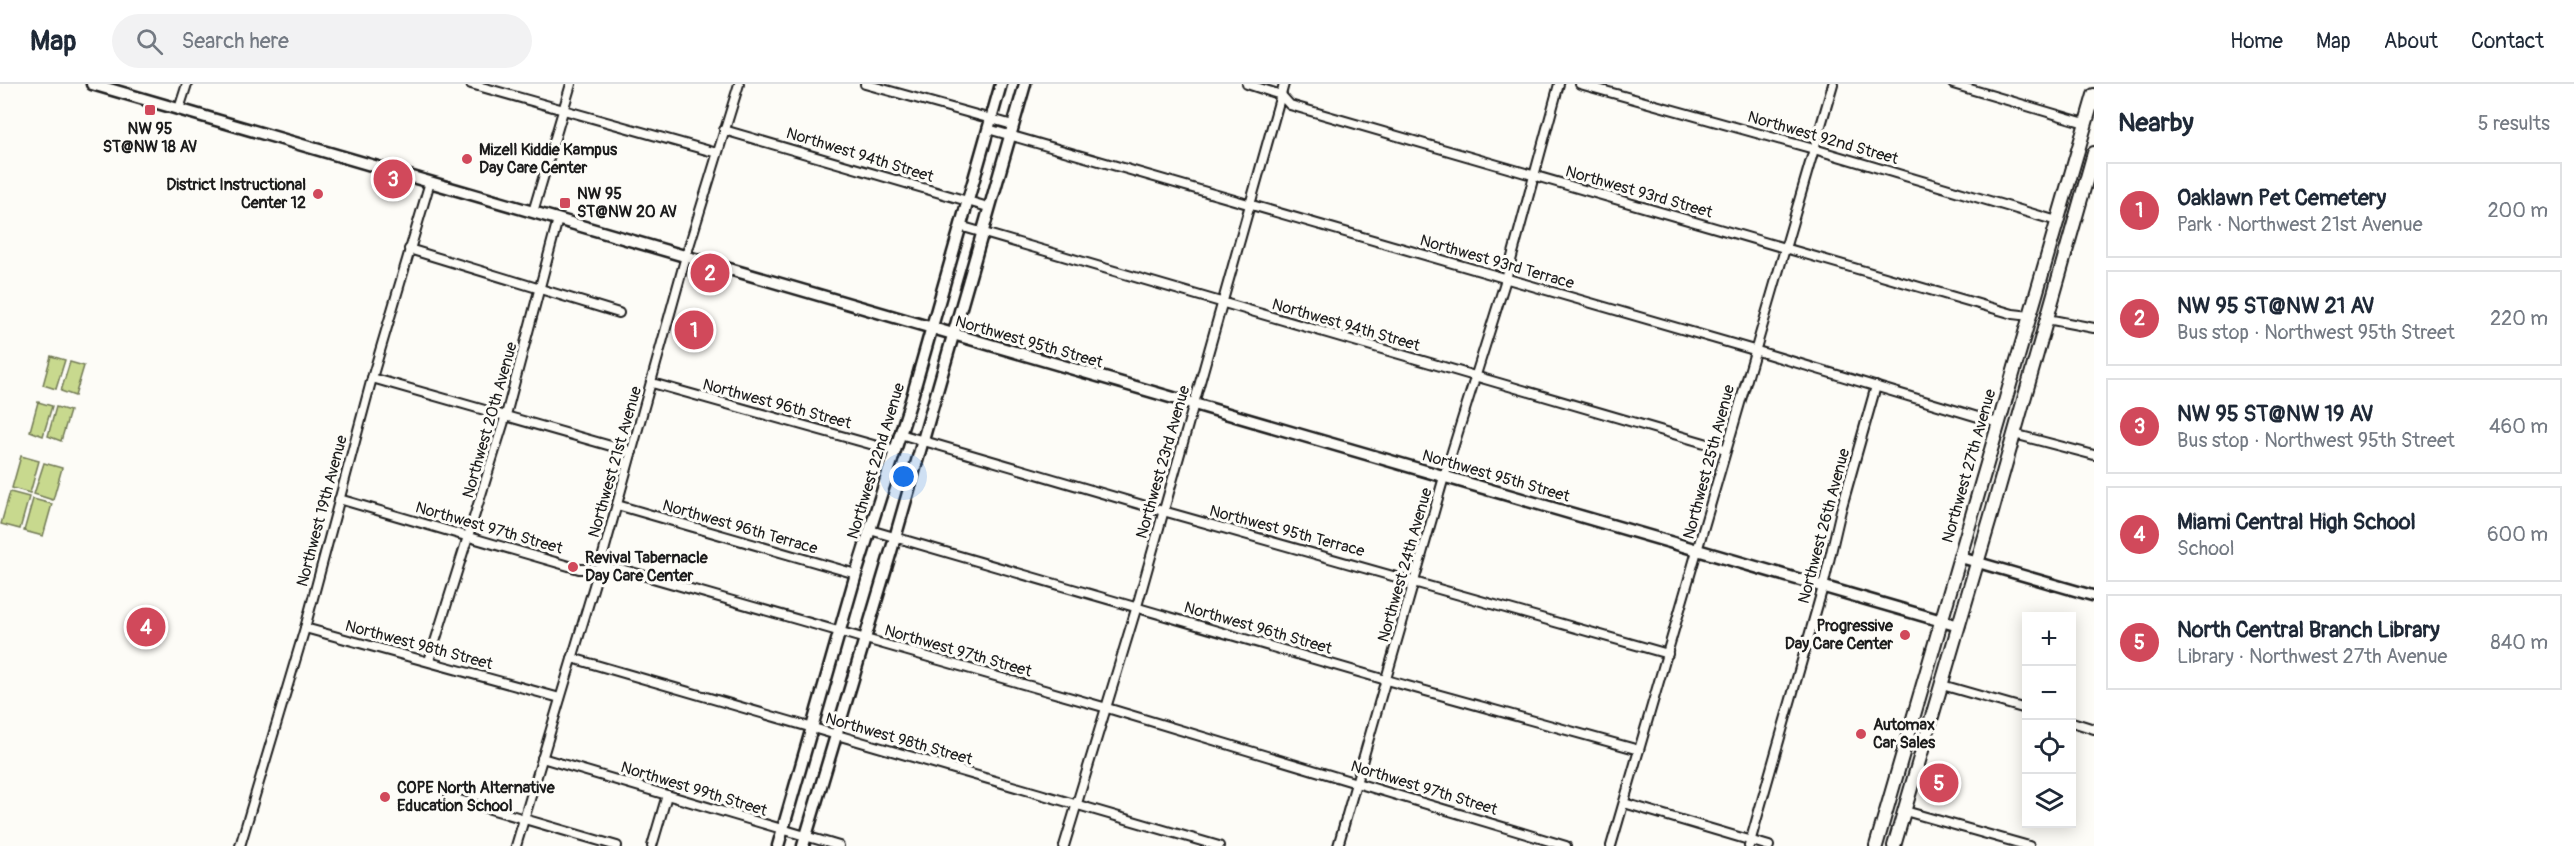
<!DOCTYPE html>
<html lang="en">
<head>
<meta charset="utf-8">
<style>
	body { margin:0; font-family:Pangolin,sans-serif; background:#f2f2f3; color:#1f2937 }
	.controls { position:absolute; right:18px; bottom:18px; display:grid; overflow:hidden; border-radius:0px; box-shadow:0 3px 15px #0003 }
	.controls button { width:54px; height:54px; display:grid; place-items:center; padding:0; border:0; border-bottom:2px solid #e0e1e3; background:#fff; color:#1f2937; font:30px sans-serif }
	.you { position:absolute; left:904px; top:393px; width:21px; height:21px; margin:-15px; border:4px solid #fff; border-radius:50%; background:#1a73e8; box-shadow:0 0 0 9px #1a73e833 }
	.badge { display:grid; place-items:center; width:39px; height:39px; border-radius:50%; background:#d1495b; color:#fff; font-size:20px; font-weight:700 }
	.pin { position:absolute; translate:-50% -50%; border:3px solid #fff; box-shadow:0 2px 6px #0006 }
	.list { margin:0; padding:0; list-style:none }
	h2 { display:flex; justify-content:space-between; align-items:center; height:78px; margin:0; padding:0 24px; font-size:26px }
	h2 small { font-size:20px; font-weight:400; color:#747a83 }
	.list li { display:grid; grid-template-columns:39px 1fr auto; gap:18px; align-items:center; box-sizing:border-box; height:96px; margin:0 12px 12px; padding:0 12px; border:2px solid #e0e1e3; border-radius:0px }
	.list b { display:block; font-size:22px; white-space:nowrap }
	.list p { margin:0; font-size:20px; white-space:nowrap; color:#747a83 }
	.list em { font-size:20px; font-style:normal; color:#747a83 }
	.icon { flex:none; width:33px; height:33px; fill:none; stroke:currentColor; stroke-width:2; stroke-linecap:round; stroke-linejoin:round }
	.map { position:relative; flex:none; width:2094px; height:762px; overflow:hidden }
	header { display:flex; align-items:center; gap:36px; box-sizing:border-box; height:84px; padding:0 30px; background:#fff; border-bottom:2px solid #e0e1e3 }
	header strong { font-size:28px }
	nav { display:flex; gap:33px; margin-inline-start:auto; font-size:21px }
	.search { width:420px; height:54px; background:#f2f2f3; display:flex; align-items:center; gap:15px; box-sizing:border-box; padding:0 21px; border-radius:33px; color:#747a83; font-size:22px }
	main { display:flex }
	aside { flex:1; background:#fff }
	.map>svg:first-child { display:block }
</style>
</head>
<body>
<header>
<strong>Map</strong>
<div class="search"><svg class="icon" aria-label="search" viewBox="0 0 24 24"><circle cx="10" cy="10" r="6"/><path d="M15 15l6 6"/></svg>Search here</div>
<nav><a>Home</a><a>Map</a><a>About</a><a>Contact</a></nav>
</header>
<main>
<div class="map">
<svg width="2094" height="762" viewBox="0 0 2094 762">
	<rect width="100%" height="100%" fill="#fdfcf7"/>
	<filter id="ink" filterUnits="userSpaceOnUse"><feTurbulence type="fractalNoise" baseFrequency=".0167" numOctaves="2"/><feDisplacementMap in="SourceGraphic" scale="12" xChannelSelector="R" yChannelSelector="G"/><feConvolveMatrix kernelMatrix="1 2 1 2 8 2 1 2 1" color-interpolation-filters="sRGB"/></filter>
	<g filter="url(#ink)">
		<g fill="#c8d98e" stroke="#727a55" stroke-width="1.5">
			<path d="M51 272 65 276 56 305 43 301Z"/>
			<path d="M70 278 84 282 75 312 61 307Z"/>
			<path d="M38 318 52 322 43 352 30 347Z"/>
			<path d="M56 323 70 327 61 357 48 352Z"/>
			<path d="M21 372 39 377 30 409 12 404Z"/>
			<path d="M44 379 62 384 53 416 34 410Z"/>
			<path d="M10 408 29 413 20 445 1 440Z"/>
			<path d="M33 415 52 420 43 452 24 447Z"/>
		</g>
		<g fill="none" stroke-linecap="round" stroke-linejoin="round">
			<defs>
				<g id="minor">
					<path d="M471 0 717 69"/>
					<path d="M865 0 1013 41"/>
					<path d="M1247 0 1281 11 1290 21 2013 230 2030 232"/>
					<path d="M1580 0 1814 65 2057 137"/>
					<path d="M1953 0 2085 39"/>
					<path d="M179 25 187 0"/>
					<path d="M988 45 1754 266 1998 339"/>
					<path d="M724 46 988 123"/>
					<path d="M533 128 571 0"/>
					<path d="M960 142 1725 365"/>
					<path d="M409 165 619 229"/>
					<path d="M2047 235 2094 244"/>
					<path d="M372 294 632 368"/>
					<path d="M652 299 895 367"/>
					<path d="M900 350 1163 427 1668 570"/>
					<path d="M2014 350 2094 371"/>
					<path d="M339 415 579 485H621L1107 624 1566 762"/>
					<path d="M617 421 856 490"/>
					<path d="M870 446 1386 596 1639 666"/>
					<path d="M305 544 560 614"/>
					<path d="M572 574 1219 762"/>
					<path d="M429 577 506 331 558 135"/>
					<path d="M1942 601 2026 625"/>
					<path d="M2072 638 2094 645"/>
					<path d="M542 674 839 762"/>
					<path d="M449 713 617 762"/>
					<path d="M1624 719 1769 762"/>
					<path d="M1905 727 2029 762"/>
					<path d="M240 762 305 544 372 294 430 98"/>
					<path d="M516 762 599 485 686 172 739 0"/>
					<path d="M652 762 667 711"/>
					<path d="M1064 762 1137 522 1284 0"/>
					<path d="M1338 762 1444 393 1506 195 1559 0"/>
					<path d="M1611 762 1833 0"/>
					<path d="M1749 762 1823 503 1841 426 1876 302"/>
				</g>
				<path id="tertiary" d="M1959 473 2094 512"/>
				<g id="secondary">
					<path d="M92 0 1959 542"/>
					<path d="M778 762 856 490 912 313 1001 0"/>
					<path d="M803 762 895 454 1025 0"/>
				</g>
				<g id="primary">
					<path d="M1876 762 2094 11"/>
					<path d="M1894 762 1990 435 2094 69"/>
				</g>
			</defs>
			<use href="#minor" stroke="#1c1c1c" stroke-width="12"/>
			<use href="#tertiary" stroke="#1c1c1c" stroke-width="14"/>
			<use href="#secondary" stroke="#1c1c1c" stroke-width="15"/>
			<use href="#primary" stroke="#1c1c1c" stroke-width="16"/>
			<use href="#minor" stroke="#fdfcf7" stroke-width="8"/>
			<use href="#tertiary" stroke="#fdfcf7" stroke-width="9"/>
			<use href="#secondary" stroke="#fdfcf7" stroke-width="10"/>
			<use href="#primary" stroke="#fdfcf7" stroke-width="12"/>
		</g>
	</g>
	<g fill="#d1495b" stroke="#fdfcf7" stroke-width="2">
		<rect x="144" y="20" width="12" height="12" rx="3"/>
		<circle cx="467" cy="75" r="6"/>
		<circle cx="318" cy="110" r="6"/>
		<rect x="559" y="113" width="12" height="12" rx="3"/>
		<circle cx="573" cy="483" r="6"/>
		<circle cx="1905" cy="551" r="6"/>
		<circle cx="1861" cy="650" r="6"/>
		<circle cx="385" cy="713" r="6"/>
	</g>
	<g text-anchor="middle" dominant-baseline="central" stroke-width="6" stroke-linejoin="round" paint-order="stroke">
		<g font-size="16" font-weight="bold" fill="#1c1c1c" stroke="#fdfcf7" text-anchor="start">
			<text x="150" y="45" text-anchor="middle">NW 95<tspan x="150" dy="18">ST@NW 18 AV</tspan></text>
			<text x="479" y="66">Mizell Kiddie Kampus<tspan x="479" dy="18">Day Care Center</tspan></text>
			<text x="306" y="101" text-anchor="end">District Instructional<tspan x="306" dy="18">Center 12</tspan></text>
			<text x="577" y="110">NW 95<tspan x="577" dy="18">ST@NW 20 AV</tspan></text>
			<text x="585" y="474">Revival Tabernacle<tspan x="585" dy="18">Day Care Center</tspan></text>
			<text x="1893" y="542" text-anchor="end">Progressive<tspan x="1893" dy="18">Day Care Center</tspan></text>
			<text x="1873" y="641">Automax<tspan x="1873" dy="18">Car Sales</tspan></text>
			<text x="397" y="704">COPE North Alternative<tspan x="397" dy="18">Education School</tspan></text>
		</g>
		<g font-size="16" fill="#1c1c1c" stroke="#fdfcf7">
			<text transform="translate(1823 54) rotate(16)">Northwest 92nd Street</text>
			<text transform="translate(860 71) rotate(17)">Northwest 94th Street</text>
			<text transform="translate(1639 108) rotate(16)">Northwest 93rd Street</text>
			<text transform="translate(1497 178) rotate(16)">Northwest 93rd Terrace</text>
			<text transform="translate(1346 241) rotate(16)">Northwest 94th Street</text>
			<text transform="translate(1029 258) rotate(16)">Northwest 95th Street</text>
			<text transform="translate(777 320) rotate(15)">Northwest 96th Street</text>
			<text transform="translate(490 336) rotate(-74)">Northwest 20th Avenue</text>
			<text transform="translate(876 377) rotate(-73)">Northwest 22nd Avenue</text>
			<text transform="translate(615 378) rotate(-74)">Northwest 21st Avenue</text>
			<text transform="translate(1163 378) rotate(-74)">Northwest 23rd Avenue</text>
			<text transform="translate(1709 378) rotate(-75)">Northwest 25th Avenue</text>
			<text transform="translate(1969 382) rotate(-74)">Northwest 27th Avenue</text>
			<text transform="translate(1496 392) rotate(16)">Northwest 95th Street</text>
			<text transform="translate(322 427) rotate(-75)">Northwest 19th Avenue</text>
			<text transform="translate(1824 442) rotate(-75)">Northwest 26th Avenue</text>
			<text transform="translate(740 443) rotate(16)">Northwest 96th Terrace</text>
			<text transform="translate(489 444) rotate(16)">Northwest 97th Street</text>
			<text transform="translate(1287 447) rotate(15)">Northwest 95th Terrace</text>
			<text transform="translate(1405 481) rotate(-74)">Northwest 24th Avenue</text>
			<text transform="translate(1258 544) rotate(16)">Northwest 96th Street</text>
			<text transform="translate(419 561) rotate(15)">Northwest 98th Street</text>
			<text transform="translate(958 567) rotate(16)">Northwest 97th Street</text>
			<text transform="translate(899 655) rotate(16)">Northwest 98th Street</text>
			<text transform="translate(1424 704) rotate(17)">Northwest 97th Street</text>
			<text transform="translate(694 705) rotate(17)">Northwest 99th Street</text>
		</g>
	</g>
</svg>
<div class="controls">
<button>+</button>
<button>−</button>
<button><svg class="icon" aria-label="locate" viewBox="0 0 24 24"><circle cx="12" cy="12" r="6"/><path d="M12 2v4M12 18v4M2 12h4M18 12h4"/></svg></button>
<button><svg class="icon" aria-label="layers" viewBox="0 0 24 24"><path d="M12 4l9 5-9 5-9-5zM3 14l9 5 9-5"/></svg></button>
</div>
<div class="you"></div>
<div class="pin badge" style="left:694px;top:246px">1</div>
<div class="pin badge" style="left:710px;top:189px">2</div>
<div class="pin badge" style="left:393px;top:95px">3</div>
<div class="pin badge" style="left:146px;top:543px">4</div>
<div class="pin badge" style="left:1939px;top:699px">5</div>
</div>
<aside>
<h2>Nearby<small>5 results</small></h2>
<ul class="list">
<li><span class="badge">1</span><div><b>Oaklawn Pet Cemetery</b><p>Park · Northwest 21st Avenue</p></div><em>200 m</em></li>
<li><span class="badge">2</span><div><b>NW 95 ST@NW 21 AV</b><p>Bus stop · Northwest 95th Street</p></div><em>220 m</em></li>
<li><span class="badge">3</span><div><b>NW 95 ST@NW 19 AV</b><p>Bus stop · Northwest 95th Street</p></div><em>460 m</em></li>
<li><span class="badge">4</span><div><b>Miami Central High School</b><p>School</p></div><em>600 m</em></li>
<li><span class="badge">5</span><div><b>North Central Branch Library</b><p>Library · Northwest 27th Avenue</p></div><em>840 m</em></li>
</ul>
</aside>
</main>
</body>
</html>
